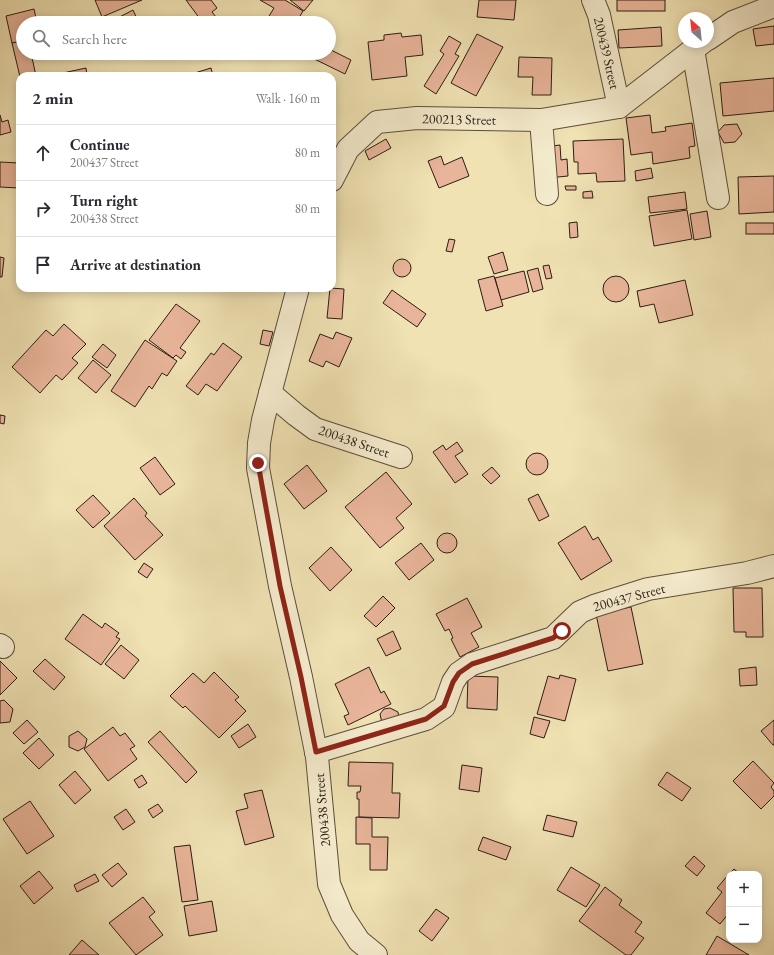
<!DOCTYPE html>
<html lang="en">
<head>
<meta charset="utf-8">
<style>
	body { margin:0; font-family:"EB Garamond",serif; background:#f7f7f7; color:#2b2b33 }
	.controls { position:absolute; right:12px; bottom:12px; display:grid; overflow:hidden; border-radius:8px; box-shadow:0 2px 10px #0003 }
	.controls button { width:36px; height:36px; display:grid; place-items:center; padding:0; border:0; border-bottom:1px solid #e1e1e2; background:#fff; color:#2b2b33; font:20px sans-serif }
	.compass { position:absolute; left:678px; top:12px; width:36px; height:36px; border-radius:50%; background:#fff; box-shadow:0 2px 10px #0003; rotate:333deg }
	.stop { position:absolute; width:12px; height:12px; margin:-9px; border:3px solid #8f2418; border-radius:50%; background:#fff }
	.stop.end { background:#8f2418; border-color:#fff; box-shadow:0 1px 4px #0008 }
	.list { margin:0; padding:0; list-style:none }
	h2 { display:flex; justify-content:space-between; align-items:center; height:52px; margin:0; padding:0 16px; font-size:17px }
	h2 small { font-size:13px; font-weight:400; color:#7c7c81 }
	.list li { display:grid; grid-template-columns:26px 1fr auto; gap:12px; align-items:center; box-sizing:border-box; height:56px; padding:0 16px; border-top:1px solid #e1e1e2 }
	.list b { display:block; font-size:15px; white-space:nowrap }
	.list p { margin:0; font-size:13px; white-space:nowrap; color:#7c7c81 }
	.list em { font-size:13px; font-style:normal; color:#7c7c81 }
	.icon { flex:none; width:22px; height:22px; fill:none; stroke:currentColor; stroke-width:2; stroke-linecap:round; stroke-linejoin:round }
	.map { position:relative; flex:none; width:774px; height:955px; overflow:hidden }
	.search { position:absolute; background:#fff; box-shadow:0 2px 10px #0003; left:16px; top:16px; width:320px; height:44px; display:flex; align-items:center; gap:10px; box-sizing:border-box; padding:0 14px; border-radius:22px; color:#7c7c81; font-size:15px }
	.panel { position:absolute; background:#fff; box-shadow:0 2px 10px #0003; left:16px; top:72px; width:320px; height:220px; border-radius:12px }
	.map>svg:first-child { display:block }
</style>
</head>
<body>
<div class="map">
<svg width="774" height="955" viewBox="0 0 774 955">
	<rect width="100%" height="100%" fill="#f0e2b3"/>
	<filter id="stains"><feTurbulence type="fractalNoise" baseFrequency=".005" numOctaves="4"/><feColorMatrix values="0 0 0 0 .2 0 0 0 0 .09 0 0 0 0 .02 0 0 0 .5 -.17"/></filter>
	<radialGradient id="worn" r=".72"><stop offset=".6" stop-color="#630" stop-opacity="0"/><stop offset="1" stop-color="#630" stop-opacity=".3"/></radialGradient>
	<g fill="#e9b59a" stroke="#2c1c13">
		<path d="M95 0H142L102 17Z"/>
		<path d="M186 0H211L217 8 212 12 216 17 208 23H203Z"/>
		<path d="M260 0H285L303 11 296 23H269L266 21 274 8Z"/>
		<path d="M290 0H313L304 11Z"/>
		<path d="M479 0H516L514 20 477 17Z"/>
		<rect x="617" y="0" width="48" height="11"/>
		<path d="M34 9 37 23H23V41L12 43 6 16Z"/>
		<path d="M133 10 139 23H108Z"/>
		<path d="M774 26V44L756 46 753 29Z"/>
		<path d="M661 27 662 46 619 48 618 30Z"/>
		<path d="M401 33 402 37 421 35 423 55 405 57 407 76 372 80 368 42 384 40V35Z"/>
		<path d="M477 34 503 47 476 96 451 83Z"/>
		<path d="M449 36 461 43 455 54 459 56 436 94 424 86 444 54 440 51Z"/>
		<path d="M23 41V53H31L36 76H20V77L12 43Z"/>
		<path d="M329 49 351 60 345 74 302 53H329Z"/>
		<path d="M48 53H68L50 59Z"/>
		<path d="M519 57 552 58 551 95H532L533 77H518Z"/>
		<path d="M86 68 87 76H49Z"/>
		<path d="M211 68 213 76H185Z"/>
		<path d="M774 78V111L723 116 720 83Z"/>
		<path d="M0 115 2 122 8 120 11 132 0 135Z"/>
		<path d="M650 115 652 133 666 131 665 127 692 123 695 146 689 147 690 158 653 164 652 152 631 155 626 118Z"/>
		<path d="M737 124 742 134 735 142 724 143 718 132 724 125Z"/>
		<path d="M386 139 391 148 369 160 365 151Z"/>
		<path d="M623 139 625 181 597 182 596 173 578 174V162H574L573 141Z"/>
		<path d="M560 145 561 160 567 159 568 176 548 178 545 147Z"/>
		<path d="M441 156 444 165 462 157 469 176 439 188 428 161Z"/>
		<path d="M0 162 19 163V188L0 187Z"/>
		<path d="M651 168 653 178 636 181 635 171Z"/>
		<path d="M774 176V212L739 214 738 177Z"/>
		<path d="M565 186H576V190H566Z"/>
		<path d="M592 191 593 198H583V192Z"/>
		<path d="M685 192 687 209 650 213 648 197Z"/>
		<path d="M687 210 692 239 654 246 649 216Z"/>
		<path d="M707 211 711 237 694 240 690 214Z"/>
		<path d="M577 222 578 237 570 238 569 223Z"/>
		<rect x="746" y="223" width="28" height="11"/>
		<path d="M449 239 455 240 452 252 446 251Z"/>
		<path d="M503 252 508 270 494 274 488 257Z"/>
		<path d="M0 257 4 258 2 277H0Z"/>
		<circle cx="402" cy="268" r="9"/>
		<path d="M549 265 552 278 546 279 543 266Z"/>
		<path d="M538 268 543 289 533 292 527 271Z"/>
		<path d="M524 271 529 292 501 300 495 278Z"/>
		<path d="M494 276 503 306 486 311 478 280Z"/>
		<circle cx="616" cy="289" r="13"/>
		<path d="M685 280 693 315 659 323 654 304 640 307 637 291Z"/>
		<path d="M330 288 344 289 342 319 327 318Z"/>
		<path d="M392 290 426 314 417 327 383 303Z"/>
		<path d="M176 304 200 321 180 348 186 352 181 359 176 355 173 358 149 340Z"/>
		<path d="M64 324 86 344 72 358 78 363 62 380 56 375 40 393 12 367 46 330 53 336Z"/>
		<path d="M263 330 273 332 269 346 260 344Z"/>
		<path d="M336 332 352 338 339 367 326 361 323 367 309 361 320 334 333 339Z"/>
		<path d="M145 340 177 361 167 376 162 373 152 389 149 386 135 407 111 391Z"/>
		<path d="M223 343 242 357 217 391 206 384 198 395 186 386 211 353 214 355Z"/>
		<path d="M103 344 116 355 107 368 92 357Z"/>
		<path d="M93 360 111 375 96 393 78 378Z"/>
		<path d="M0 415 5 416 4 424 0 423Z"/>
		<path d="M457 442 463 451 455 456 468 474 455 483 433 452 443 445 446 450Z"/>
		<circle cx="537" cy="464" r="11"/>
		<path d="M155 457 175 484 160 495 140 468Z"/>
		<path d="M307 465 327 491 304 509 284 484Z"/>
		<path d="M492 467 500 476 491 484 482 475Z"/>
		<path d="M386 472 412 504 396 518 404 528 380 548 345 507Z"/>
		<path d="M538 494 549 516 539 521 528 499Z"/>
		<path d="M93 495 110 513 93 528 76 510Z"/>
		<path d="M134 498 147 513 145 516 163 535 135 560 104 526Z"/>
		<path d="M585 526 593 540 598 537 612 561 581 580 558 543Z"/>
		<circle cx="447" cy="543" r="10"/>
		<path d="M421 543 434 560 409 580 395 563Z"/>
		<path d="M331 547 352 570 330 591 309 568Z"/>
		<path d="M144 563 153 569 147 578 138 572Z"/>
		<path d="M733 588H762L763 637H746V632H734Z"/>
		<path d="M383 596 395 608 376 627 364 616Z"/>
		<path d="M467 598 482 627 471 633 479 647 460 657 451 639 453 638 449 629 445 631 436 614Z"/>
		<path d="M631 607 643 664 608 671 596 614Z"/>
		<path d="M83 614 102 628 105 623 119 633 116 637 120 639 101 665 65 639Z"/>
		<path d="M393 631 401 649 386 656 377 639Z"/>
		<path d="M121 645 139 660 124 679 105 664Z"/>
		<path d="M45 659 65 677 54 690 33 671Z"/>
		<path d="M0 661 17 678 0 695Z"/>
		<path d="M369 667 381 693 384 691 391 704 348 725 344 716 349 714 335 684Z"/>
		<path d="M756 667 757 685 740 686 739 669Z"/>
		<path d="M214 672 239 697 235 700 246 711 219 738 185 706 183 708 170 696 193 673 204 683Z"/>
		<path d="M560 675 576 679 565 721 537 714 548 676 559 679Z"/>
		<path d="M468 676 498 677 497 710 467 708Z"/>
		<path d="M4 700 13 709 10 722 0 723V701Z"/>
		<path d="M390 708 398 712 399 719 382 723 380 714 384 709Z"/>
		<path d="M534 717 550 721 544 738 530 734Z"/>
		<path d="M27 720 38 732 24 744 13 733Z"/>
		<path d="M774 720V745H773L761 731Z"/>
		<path d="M248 724 256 737 239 748 231 736Z"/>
		<path d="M113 727 120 736 125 733 135 746 130 749 137 759 108 781 84 749Z"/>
		<path d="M78 731 87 739 85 747 78 751 69 747V736Z"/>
		<path d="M160 731 197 772 186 783 148 742Z"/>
		<path d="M39 738 54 755 39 769 23 753Z"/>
		<path d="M753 761 774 783 771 787 774 791V796L761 809 733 781Z"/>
		<path d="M349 762 393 763 392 793H400L399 818 359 817V799H357V792H360L361 786H348Z"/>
		<path d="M462 765 482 768 479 792 459 789Z"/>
		<path d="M75 771 91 790 75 804 59 785Z"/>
		<path d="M667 772 691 788 682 801 658 785Z"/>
		<path d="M142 775 147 783 139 788 134 780Z"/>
		<path d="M262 790 274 837 245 845 236 811 248 808 244 794Z"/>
		<path d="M30 801 54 836 27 854 3 819Z"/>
		<path d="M158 804 163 811 153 818 148 810Z"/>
		<path d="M126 809 135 822 123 830 114 817Z"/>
		<path d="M547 815 577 822 573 837 543 830Z"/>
		<path d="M356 817 372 818V837H388L387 870H370V844H356Z"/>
		<path d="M483 837 511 847 506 860 478 850Z"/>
		<path d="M190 845 198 900 182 902 174 847Z"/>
		<path d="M694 856 705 866 697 876 685 866Z"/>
		<path d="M118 863 127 874 112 887 102 875Z"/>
		<path d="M571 867 600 885 586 907 557 890Z"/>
		<path d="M734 869 740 874H729Z"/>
		<path d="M39 871 53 888 34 904 20 886Z"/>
		<path d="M95 874 99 881 77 892 74 885Z"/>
		<path d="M729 874V913L720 924 706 913 722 892 717 888Z"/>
		<path d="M605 887 622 900 619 905 642 922 635 932 644 938 631 955H626L579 921Z"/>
		<path d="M143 897 155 912 149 917 163 935 136 955 109 923Z"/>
		<path d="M212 901 217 931 189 936 184 906Z"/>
		<path d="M436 909 449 918 432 941 419 931Z"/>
		<path d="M717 936 749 955H706Z"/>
		<path d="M82 940 99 955H69Z"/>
	</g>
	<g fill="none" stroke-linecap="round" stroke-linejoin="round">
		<defs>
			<g id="minor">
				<path d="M593 0 599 15 619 107"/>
				<path d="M708 39 733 22 774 6"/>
				<path d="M693 49 718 198"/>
				<path d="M541 120 547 194"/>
				<path d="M332 180 348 149 377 122 417 118 541 120 619 107 703 42"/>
				<path d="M298 288 263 420 259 443 258 468 280 586 301 677 317 757 329 884 342 915 359 941 376 955"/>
				<path d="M270 393 296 415 315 429 401 457"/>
				<path d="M0 645 3 647"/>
				<path d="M316 752 426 719 444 707 453 682 459 673 472 664 553 638 580 612 594 606 648 589 747 573 774 566"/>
			</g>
		</defs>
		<use href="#minor" stroke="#5d4e3b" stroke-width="24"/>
		<use href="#minor" stroke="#f5ecce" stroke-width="22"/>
	</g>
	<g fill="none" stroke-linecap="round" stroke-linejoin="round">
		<path stroke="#8f2418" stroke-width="5" d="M258 463 280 586 301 677 316 752 426 719 444 706 453 682 459 673 472 664 553 638 562 631"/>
	</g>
	<g text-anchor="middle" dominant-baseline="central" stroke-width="4" stroke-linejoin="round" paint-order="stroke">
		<g font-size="14" fill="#2c1c13" stroke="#f5ecce">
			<text transform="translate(607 53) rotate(77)">200439 Street</text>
			<text transform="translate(459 119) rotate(1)">200213 Street</text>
			<text transform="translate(354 441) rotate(19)">200438 Street</text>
			<text transform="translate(629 597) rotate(-15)">200437 Street</text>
			<text transform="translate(322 810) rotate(-95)">200438 Street</text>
		</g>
	</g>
	<rect width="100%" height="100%" filter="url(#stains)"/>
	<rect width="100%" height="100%" fill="url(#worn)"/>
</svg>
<div class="controls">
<button>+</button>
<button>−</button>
</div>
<svg class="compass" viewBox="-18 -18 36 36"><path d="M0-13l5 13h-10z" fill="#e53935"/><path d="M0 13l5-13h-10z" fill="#7c7c81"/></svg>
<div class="stop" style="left:562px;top:631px"></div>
<div class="stop end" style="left:258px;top:463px"></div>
<div class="search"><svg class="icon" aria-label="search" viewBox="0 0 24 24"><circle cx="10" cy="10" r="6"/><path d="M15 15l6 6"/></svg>Search here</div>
<section class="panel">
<h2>2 min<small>Walk · 160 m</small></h2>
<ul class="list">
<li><svg class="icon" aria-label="ahead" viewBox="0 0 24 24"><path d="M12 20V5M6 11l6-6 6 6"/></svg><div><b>Continue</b><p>200437 Street</p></div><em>80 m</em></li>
<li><svg class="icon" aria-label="right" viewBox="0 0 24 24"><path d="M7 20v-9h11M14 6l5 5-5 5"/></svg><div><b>Turn right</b><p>200438 Street</p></div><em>80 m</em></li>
<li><svg class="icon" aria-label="arrive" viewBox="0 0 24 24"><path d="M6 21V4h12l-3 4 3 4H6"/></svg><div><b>Arrive at destination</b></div></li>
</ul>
</section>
</div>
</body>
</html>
